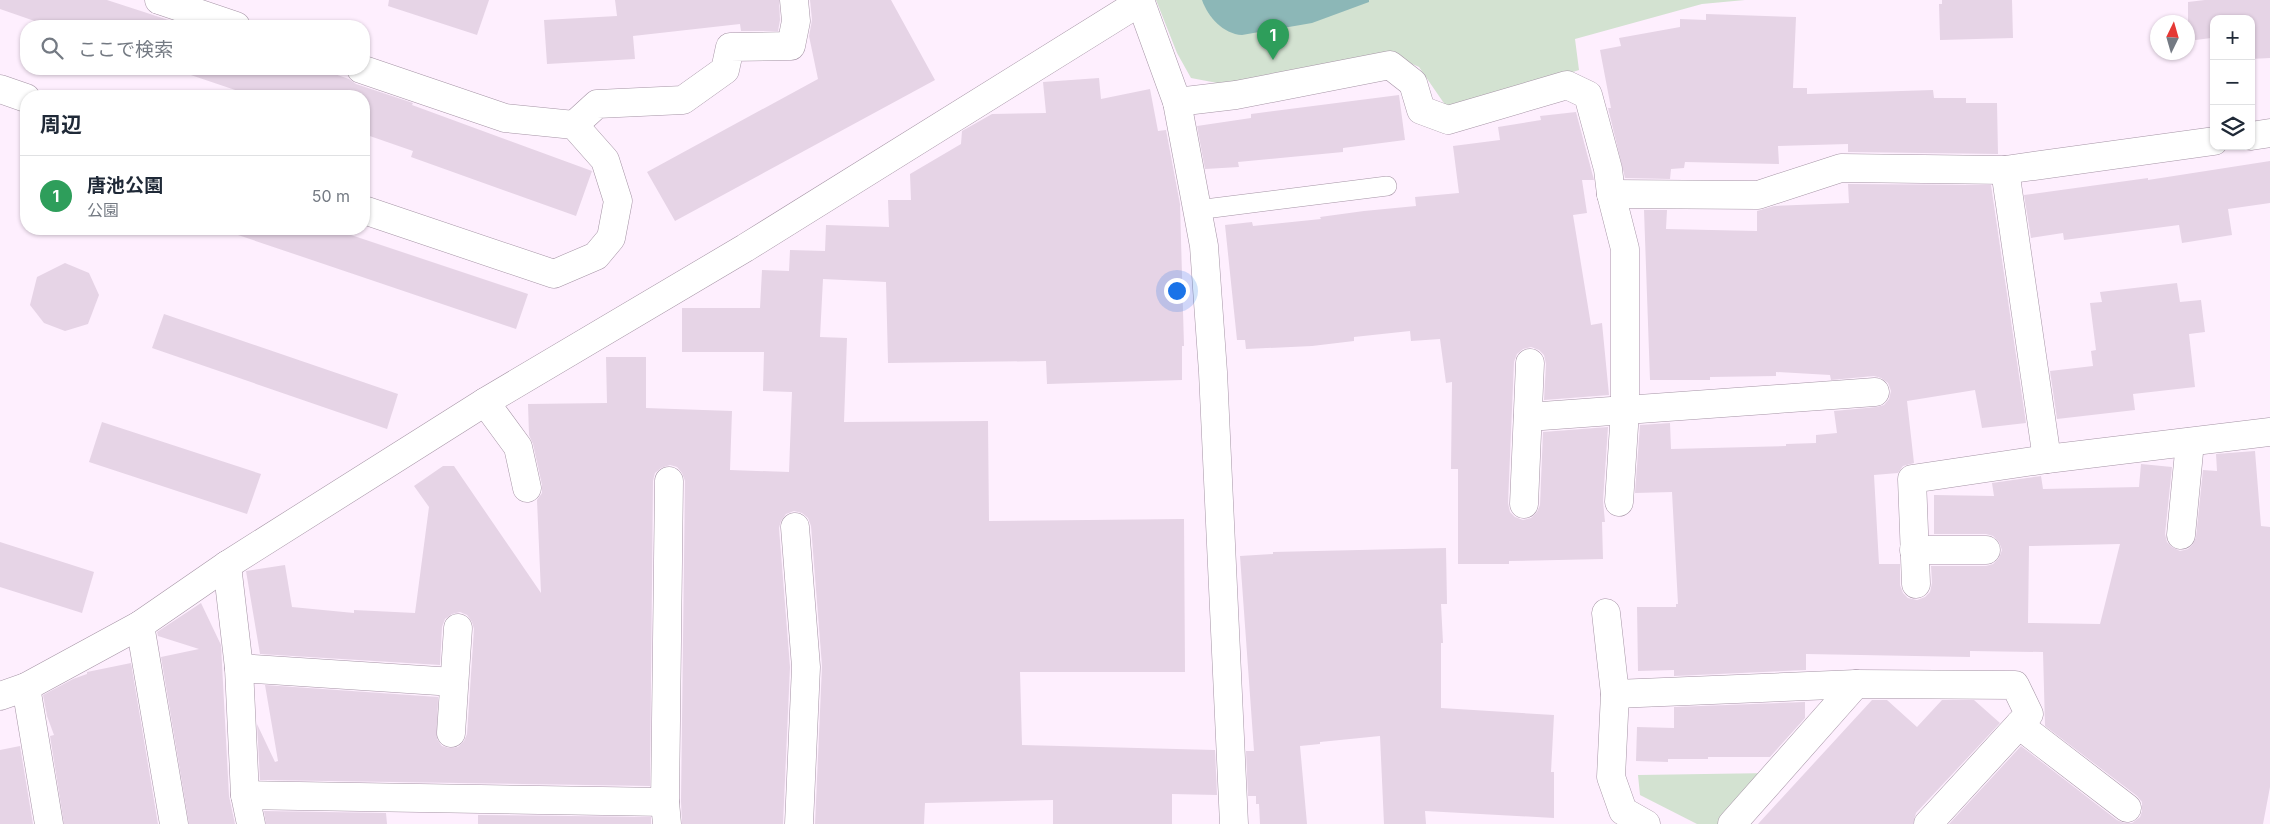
<!DOCTYPE html>
<html lang="ja">
<head>
<meta charset="utf-8">
<style>
	body { margin:0; font-family:Inter,"Noto Sans JP",sans-serif; background:#f6f6f7; color:#1f2937 }
	.controls { position:absolute; right:15px; top:15px; display:grid; overflow:hidden; border-radius:10px; box-shadow:0 1px 4px #0004 }
	.controls button { width:45px; height:45px; display:grid; place-items:center; padding:0; border:0; border-bottom:1px solid #e0e1e3; background:#fff; color:#1f2937; font:25px sans-serif }
	.compass { position:absolute; left:2150px; top:15px; width:45px; height:45px; border-radius:50%; background:#fff; box-shadow:0 1px 4px #0004; rotate:5deg }
	.you { position:absolute; left:1176px; top:290px; width:18px; height:18px; margin:-12px; border:4px solid #fff; border-radius:50%; background:#1a73e8; box-shadow:0 0 0 8px #1a73e833 }
	.badge { display:grid; place-items:center; width:32px; height:32px; border-radius:50%; background:#0f766e; color:#fff; font-size:16px; font-weight:700 }
	.pin { position:absolute; translate:-50% -41px; filter:drop-shadow(0 1px 2px #0008) }
	.pin::after { content:''; position:absolute; top:26px; width:18px; height:15px; background:inherit; clip-path:polygon(0 0,100% 0,50% 100%) }
	.list { margin:0; padding:0; list-style:none }
	h2 { display:flex; justify-content:space-between; align-items:center; height:65px; margin:0; padding:0 20px; font-size:21px }
	h2 small { font-size:16px; font-weight:400; color:#747a83 }
	.list li { display:grid; grid-template-columns:32px 1fr auto; gap:15px; align-items:center; box-sizing:border-box; height:80px; padding:0 20px; border-top:1px solid #e0e1e3 }
	.list b { display:block; font-size:19px; white-space:nowrap }
	.list p { margin:0; font-size:16px; white-space:nowrap; color:#747a83 }
	.list em { font-size:16px; font-style:normal; color:#747a83 }
	.icon { flex:none; width:28px; height:28px; fill:none; stroke:currentColor; stroke-width:2; stroke-linecap:round; stroke-linejoin:round }
	.map { position:relative; flex:none; width:2270px; height:824px; overflow:hidden }
	.search { position:absolute; background:#fff; box-shadow:0 1px 4px #0004; left:20px; top:20px; width:350px; height:55px; display:flex; align-items:center; gap:12px; box-sizing:border-box; padding:0 18px; border-radius:20px; color:#747a83; font-size:19px }
	.panel { position:absolute; background:#fff; box-shadow:0 1px 4px #0004; left:20px; top:90px; width:350px; height:145px; border-radius:20px }
	.map>svg:first-child { display:block }
</style>
</head>
<body>
<div class="map">
<svg width="2270" height="824" viewBox="0 0 2270 824">
	<rect width="100%" height="100%" fill="#feeffe"/>
	<g fill="#d3e2d1">
		<path d="M1156 0H1745L1702 4 1575 39 1579 70 1450 112 1419 67 1390 54 1233 86 1191 78 1177 53Z"/>
		<path d="M1772 773 1721 824H1697L1640 795 1638 775Z"/>
	</g>
	<path fill="#8cb7b7" d="M1202 0H1369V2L1312 23 1242 35C1223 34 1208 17 1202 0Z"/>
	<g fill="#e6d4e6" fill-rule="evenodd">
		<path d="M0 0H107L187 26H49L0 9Z"/>
		<path d="M389 0H489L477 35 388 6Z"/>
		<path d="M615 0H779L780 20 778 31H741L740 24 633 36 635 59 547 64 544 20 617 16Z"/>
		<path d="M810 0H891L935 80 675 221 647 172 818 79 809 36 812 20Z"/>
		<path d="M1942 0H2012L2013 38 1940 40 1939 4H1942Z"/>
		<path d="M2205 0H2270V58L2251 59V19H2214V62L2211 38 2188 41V2Z"/>
		<path d="M1706 14 1796 17 1793 88H1807V94L1933 90 1934 98H1966V103H1997L1998 154 1848 152V144L1778 146 1779 164 1685 162 1684 168 1671 169 1670 179 1625 178 1608 108H1611L1600 50 1621 46 1619 38 1680 27V19L1706 20Z"/>
		<path d="M173 69H320L349 79 356 84 413 103 412 105 592 171 576 216 411 157 413 151 364 134V96H253Z"/>
		<path d="M1099 78 1101 99 1150 89 1158 131 1166 130 1180 204 1184 346H1182V380L1047 384 1046 361 888 363 886 282 823 279 820 337 847 338 844 422 988 421 989 521 1184 519 1185 672H1020L1022 745 1215 750 1217 795 1172 794V824H1053V800L925 803 924 824H815L822 666 811 526 808 518 802 513 794 511 786 514 781 521 779 528 790 667 783 824H682L681 801 685 481 682 473 677 467 670 465 661 468 655 473 653 481 650 786 260 780 257 724 275 762 278 761 265 685 438 697 437 739 442 746 449 748 458 747 464 741 467 734 474 629 472 622 467 615 460 612 452 614 445 619 442 627 440 665 260 654 246 571 285 565 292 607 354 613V610L415 613 429 507 414 486 443 466H454L541 593 537 500 542 493V485L533 444 529 435 528 404 607 403 606 357H646V408L732 411 730 470 789 472 792 392 763 391 764 352H682V308H760L762 270 789 271 790 250 825 251 826 225 889 227 888 200H911L910 174 961 144 962 131 992 114 1046 113 1043 82Z"/>
		<path d="M1399 95 1405 140 1343 148V152L1238 162 1239 167 1205 169 1197 126 1251 118V114Z"/>
		<path d="M1576 112 1594 180H1582L1587 213 1573 215 1591 325 1602 323 1609 395 1544 400 1546 364 1544 355 1539 350 1531 347 1523 349 1517 354 1514 362 1508 503 1510 512 1515 517 1523 520 1531 518 1537 512 1540 505 1543 432 1608 427 1603 501 1605 522H1602L1603 559 1509 561V564H1458V469H1451L1452 382 1446 383 1440 339 1411 341 1410 331 1354 337V341L1312 346 1246 349 1245 340H1237L1225 225 1252 222 1253 226 1321 219 1320 217 1364 211 1416 206 1415 197 1459 193 1453 146 1500 140 1498 127 1541 120 1540 116Z"/>
		<path d="M2270 161V203L2228 209 2232 235 2182 243 2179 225 2064 240 2063 233 2031 238 2024 195 2148 178V180Z"/>
		<path d="M1848 184 1991 185 2026 423 1982 428 1975 390 1907 401 1914 463 1903 466 1898 473 1874 475 1879 564H1900V585L1903 593 1908 598 1917 600 1925 597 1930 592 1932 583 1931 566H1986L1993 564 1999 558 2002 550 1999 542 1993 536 1986 534H1934V495L1994 496 1992 483 2041 476 2043 489 2139 487 2141 464 2172 467 2165 534 2167 542 2172 547 2180 551 2188 549 2193 544 2196 537 2203 470 2217 471 2216 454 2255 451 2261 526 2270 527V787L2263 824H1949L2021 746 2117 820 2124 823H2132L2140 817 2142 811V802L2137 796 2045 726 2043 652 1970 651V657L1806 654V670L1674 676V670L1638 671 1637 607H1676V604H1678L1672 492 1635 493 1640 425 1670 423 1671 449 1786 446V444L1816 443V435L1837 433 1834 411 1877 407 1884 405 1889 399 1891 391 1888 383 1881 378 1874 376 1831 380 1830 375 1776 372V376L1710 377V380H1650L1644 210H1667L1666 229 1757 231V211L1774 206 1849 203ZM2120 544 2100 624 2028 623 2029 546Z"/>
		<path d="M235 229H333L528 294 516 329 235 234Z"/>
		<path d="M65 263 89 273 99 295 88 324 65 331 44 323 30 305 37 277Z"/>
		<path d="M2177 283 2180 302 2201 300 2205 332 2189 334 2195 387 2133 394 2135 410 2057 419 2050 371 2093 366 2091 351 2096 350 2090 303 2102 302 2100 292Z"/>
		<path d="M164 314 398 394 387 429 152 348Z"/>
		<path d="M102 422 261 474 247 514 89 462Z"/>
		<path d="M0 542 94 572 82 613 0 587Z"/>
		<path d="M1446 548 1447 604H1441L1443 643H1441V708L1554 715 1551 772H1554V818L1425 811 1426 824H1384L1380 736 1320 742V744L1300 746 1307 824H1260L1259 804H1256V796H1248L1246 751H1254L1240 556 1273 554V552Z"/>
		<path d="M201 603 221 645 229 796 235 824H189L161 657 199 649 158 636 157 632Z"/>
		<path d="M131 663 158 824H64L50 736 54 735 47 716 43 695 73 679 87 674V672Z"/>
		<path d="M1872 700H1887L1917 727 1942 700H1974L2000 723 1916 813 1913 824H1758Z"/>
		<path d="M1805 702V718L1770 757H1708V759H1668V762L1636 761 1637 727 1674 728V707Z"/>
		<path d="M20 746 33 824H0V750Z"/>
		<path d="M264 811 386 813 387 824H266Z"/>
		<path d="M478 815 651 817V824H478Z"/>
	</g>
	<g fill="none" stroke-linecap="round" stroke-linejoin="round">
		<defs>
			<path id="lane" d="M1197 210 1387 186"/>
			<g id="street">
				<path d="M159 0 236 26"/>
				<path d="M1140 0 1177 102 1204 246 1213 372 1234 824"/>
				<path d="M361 69 505 118 574 125 605 160 618 201 611 238 596 256 554 274 364 210"/>
				<path d="M0 89 26 98"/>
				<path d="M1177 102 1236 95 1390 65 1413 83 1421 110 1448 120 1567 85 1588 95 1608 169 1611 194 1625 249V411L1619 502"/>
				<path d="M574 125 597 104 683 100 725 70 730 47 791 46 796 21 794 0"/>
				<path d="M2251 136 2270 133"/>
				<path d="M2005 170 2047 459"/>
				<path d="M1611 194 1758 195 1841 168 2005 170 2214 141"/>
				<path d="M485 402 518 447 527 488"/>
				<path d="M1528 417 1875 392"/>
				<path d="M1524 504 1530 363"/>
				<path d="M795 527 806 667 799 824"/>
				<path d="M2181 535 2190 442"/>
				<path d="M1914 550H1986"/>
				<path d="M227 565 239 668 245 795 251 824"/>
				<path d="M1916 584 1912 479 2047 459 2270 432"/>
				<path d="M1606 613 1615 694 1611 777 1623 811 1646 824"/>
				<path d="M140 625 174 824"/>
				<path d="M239 668 454 682"/>
				<path d="M26 687 49 824"/>
				<path d="M1615 694 1856 684 2015 685 2029 714 1928 824"/>
				<path d="M0 696 26 687 140 625 227 565 485 402 745 248 1140 2"/>
				<path d="M2019 725 2127 808"/>
				<path d="M451 733 458 628"/>
				<path d="M245 795 665 802"/>
				<path d="M667 824 665 802 669 481"/>
				<path d="M1732 824 1856 684"/>
			</g>
		</defs>
		<use href="#lane" stroke="#a594a5" stroke-width="20"/>
		<use href="#street" stroke="#a594a5" stroke-width="29"/>
		<use href="#lane" stroke="#fff" stroke-width="19"/>
		<use href="#street" stroke="#fff" stroke-width="28"/>
	</g>
</svg>
<div class="controls">
<button>+</button>
<button>−</button>
<button><svg class="icon" aria-label="layers" viewBox="0 0 24 24"><path d="M12 4l9 5-9 5-9-5zM3 14l9 5 9-5"/></svg></button>
</div>
<svg class="compass" viewBox="-18 -18 36 36"><path d="M0-13l5 13h-10z" fill="#e53935"/><path d="M0 13l5-13h-10z" fill="#747a83"/></svg>
<div class="you"></div>
<div class="pin badge" style="left:1273px;top:60px;background:#2e9e5b">1</div>
<div class="search"><svg class="icon" aria-label="search" viewBox="0 0 24 24"><circle cx="10" cy="10" r="6"/><path d="M15 15l6 6"/></svg>ここで検索</div>
<section class="panel">
<h2>周辺<small></small></h2>
<ul class="list">
<li><span class="badge" style="background:#2e9e5b">1</span><div><b>唐池公園</b><p>公園</p></div><em>50 m</em></li>
</ul>
</section>
</div>
</body>
</html>
